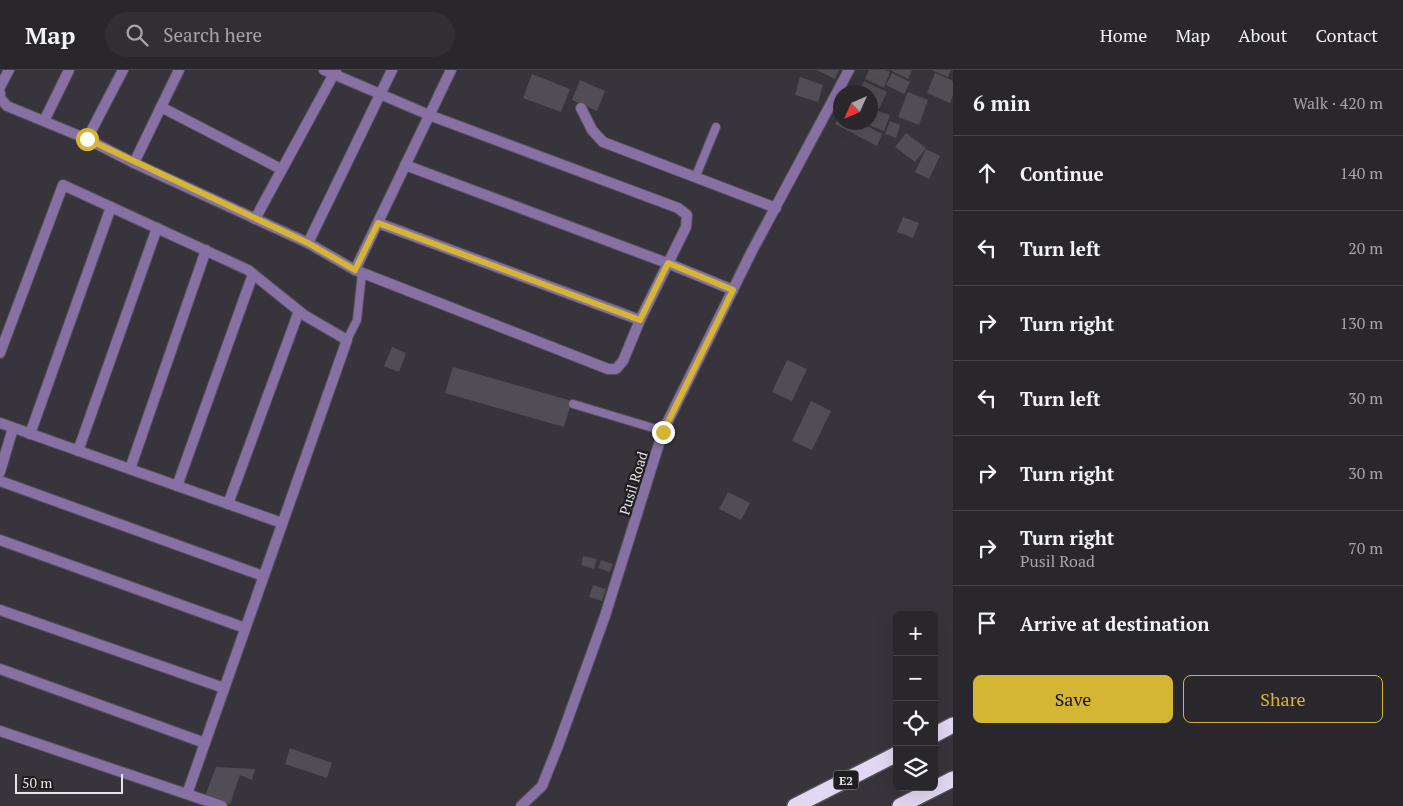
<!DOCTYPE html>
<html lang="en">
<head>
<meta charset="utf-8">
<style>
	body { margin:0; font-family:"PT Serif",serif; background:#312f34; color:#f1f3f6 }
	.controls { position:absolute; right:15px; bottom:15px; display:grid; overflow:hidden; border-radius:8px; box-shadow:0 5px 20px #0002 }
	.controls button { width:45px; height:45px; display:grid; place-items:center; padding:0; border:0; border-bottom:1px solid #454448; background:#29272c; color:#f1f3f6; font:25px sans-serif }
	.compass { position:absolute; left:833px; top:15px; width:45px; height:45px; border-radius:50%; background:#29272c; box-shadow:0 5px 20px #0002; rotate:225deg }
	.scale { position:absolute; left:15px; bottom:12px; width:108px; box-sizing:border-box; padding-left:5px; border:2px solid #e6e4e8; border-top:0; font-size:14px; line-height:18px; white-space:nowrap; color:#e6e4e8; -webkit-text-stroke:4px #1e1d20; paint-order:stroke }
	.stop { position:absolute; width:15px; height:15px; margin:-11px; border:4px solid #d5b534; border-radius:50%; background:#fff }
	.stop.end { background:#d5b534; border-color:#fff; box-shadow:0 1px 5px #0008 }
	.list { margin:0; padding:0; list-style:none }
	h2 { display:flex; justify-content:space-between; align-items:center; height:65px; margin:0; padding:0 20px; font-size:21px }
	h2 small { font-size:16px; font-weight:400; color:#a5a5a9 }
	.list li { display:grid; grid-template-columns:32px 1fr auto; gap:15px; align-items:center; box-sizing:border-box; height:75px; padding:0 20px; border-top:1px solid #454448 }
	.list b { display:block; font-size:19px; white-space:nowrap }
	.list p { margin:0; font-size:16px; white-space:nowrap; color:#a5a5a9 }
	.list em { font-size:16px; font-style:normal; color:#a5a5a9 }
	.actions { display:flex; gap:10px; padding:15px 20px }
	.actions a { flex:1; padding:11px 0; border:1px solid #d5b534; border-radius:8px; text-align:center; font-size:18px; color:#d5b534 }
	.actions .main { background:#d5b534; color:#111 }
	.icon { flex:none; width:28px; height:28px; fill:none; stroke:currentColor; stroke-width:2; stroke-linecap:round; stroke-linejoin:round }
	.map { position:relative; flex:none; width:953px; height:736px; overflow:hidden }
	header { display:flex; align-items:center; gap:30px; box-sizing:border-box; height:70px; padding:0 25px; background:#29272c; border-bottom:1px solid #454448 }
	header strong { font-size:24px }
	nav { display:flex; gap:28px; margin-inline-start:auto; font-size:18px }
	.search { width:350px; height:45px; background:#312f34; display:flex; align-items:center; gap:12px; box-sizing:border-box; padding:0 18px; border-radius:28px; color:#a5a5a9; font-size:19px }
	main { display:flex }
	aside { flex:1; background:#29272c }
	.map>svg:first-child { display:block }
</style>
</head>
<body>
<header>
<strong>Map</strong>
<div class="search"><svg class="icon" aria-label="search" viewBox="0 0 24 24"><circle cx="10" cy="10" r="6"/><path d="M15 15l6 6"/></svg>Search here</div>
<nav><a>Home</a><a>Map</a><a>About</a><a>Contact</a></nav>
</header>
<main>
<div class="map">
<svg width="953" height="736" viewBox="0 0 953 736">
	<rect width="100%" height="100%" fill="#37343b"/>
	<g fill="#504d54">
		<path d="M817 0H839L835 9Z"/>
		<path d="M869 0H885L890 2 884 18 865 9Z"/>
		<path d="M890 0H912L908 9Z"/>
		<path d="M931 0H951L948 7Z"/>
		<path d="M892 3 910 12 904 24 886 15Z"/>
		<path d="M935 3 953 11V25L950 33 927 23Z"/>
		<path d="M532 4 570 19 561 42 523 28Z"/>
		<path d="M800 7 823 15 818 32 795 25Z"/>
		<path d="M580 10 605 21 597 41 572 30Z"/>
		<path d="M864 11 887 22 879 39 871 35V22H858Z"/>
		<path d="M908 22 928 30 919 55 898 47Z"/>
		<path d="M875 40 890 45 884 61 869 55Z"/>
		<path d="M841 44V52H860L882 64 877 76 835 54Z"/>
		<path d="M890 51 900 55 896 68 885 64Z"/>
		<path d="M906 63 926 78 915 92 895 77Z"/>
		<path d="M926 79 940 86 929 109 915 102Z"/>
		<path d="M903 147 919 153 913 168 897 162Z"/>
		<path d="M392 277 406 283 399 302 384 296Z"/>
		<path d="M787 290 807 299 792 331 772 322Z"/>
		<path d="M453 297 572 331 564 357 445 323Z"/>
		<path d="M811 331 831 341 812 380 792 371Z"/>
		<path d="M728 422 750 433 741 450 719 439Z"/>
		<path d="M583 486 597 489 594 499 581 495Z"/>
		<path d="M601 490 613 494 610 502 598 498Z"/>
		<path d="M593 515 606 519 602 531 589 527Z"/>
		<path d="M290 678 332 693 327 708 285 694Z"/>
		<path d="M216 697 255 699 252 710 240 705 230 734 205 726Z"/>
	</g>
	<g fill="none" stroke-linecap="round" stroke-linejoin="round">
		<defs>
			<g id="lane">
				<path d="M695 108 716 57"/>
				<path d="M347 270 357 250 362 203"/>
				<path d="M573 334 663 361"/>
			</g>
			<g id="street">
				<path d="M0 17 9 0"/>
				<path d="M0 23V28L7 36 87 69 134 93 308 173 355 200 608 299H616L623 291 640 250 686 157 687 145 678 138 429 45 324 0"/>
				<path d="M161 37 179 0"/>
				<path d="M581 38 592 60 603 72 776 138"/>
				<path d="M44 51 69 0"/>
				<path d="M87 69 123 0"/>
				<path d="M134 93 161 37 281 99"/>
				<path d="M405 95 667 193 733 220"/>
				<path d="M255 149 336 0"/>
				<path d="M378 153 640 250"/>
				<path d="M308 173 392 0"/>
				<path d="M355 200 451 0"/>
				<path d="M0 283 63 115 248 200 304 245 347 270 187 724"/>
				<path d="M0 353 282 453"/>
				<path d="M30 364 111 137"/>
				<path d="M78 381 157 158"/>
				<path d="M130 399 206 180"/>
				<path d="M0 402 13 358"/>
				<path d="M0 411 263 506"/>
				<path d="M177 416 253 204"/>
				<path d="M228 434 299 241"/>
				<path d="M0 470 245 558"/>
				<path d="M0 540 224 618"/>
				<path d="M0 599 205 673"/>
				<path d="M0 661 222 736"/>
				<path d="M521 736 542 716 558 676 605 546 663 361 752 181 849 0"/>
			</g>
			<g id="highway">
				<path d="M934 665 953 655"/>
				<path d="M795 736 897 684"/>
				<path d="M900 736 953 709"/>
			</g>
		</defs>
		<use href="#lane" stroke="#535057" stroke-width="10"/>
		<use href="#street" stroke="#535057" stroke-width="12"/>
		<use href="#highway" stroke="#535057" stroke-width="18"/>
		<use href="#lane" stroke="#8770a4" stroke-width="8"/>
		<use href="#street" stroke="#8770a4" stroke-width="10"/>
		<use href="#highway" stroke="#e3d8f2" stroke-width="15"/>
	</g>
	<g fill="none" stroke-linecap="round" stroke-linejoin="round">
		<path stroke="#d5b534" stroke-width="6" d="M87 69 308 173 355 200 378 153 640 250 668 193 733 220 663 362"/>
	</g>
	<g text-anchor="middle" dominant-baseline="central" stroke-width="4.5" stroke-linejoin="round" paint-order="stroke">
		<rect fill="#1e1d20" stroke="#aaa8ac" stroke-width="1" x="833.5" y="700.5" width="25" height="19" rx="4"/>
		<g font-size="12" font-weight="bold" fill="#e6e4e8">
			<text x="846" y="710">E2</text>
		</g>
		<g font-size="14" fill="#e6e4e8" stroke="#1e1d20">
			<text transform="translate(633 413) rotate(-73)">Pusil Road</text>
		</g>
	</g>
</svg>
<div class="controls">
<button>+</button>
<button>−</button>
<button><svg class="icon" aria-label="locate" viewBox="0 0 24 24"><circle cx="12" cy="12" r="6"/><path d="M12 2v4M12 18v4M2 12h4M18 12h4"/></svg></button>
<button><svg class="icon" aria-label="layers" viewBox="0 0 24 24"><path d="M12 4l9 5-9 5-9-5zM3 14l9 5 9-5"/></svg></button>
</div>
<svg class="compass" viewBox="-18 -18 36 36"><path d="M0-13l5 13h-10z" fill="#e53935"/><path d="M0 13l5-13h-10z" fill="#a5a5a9"/></svg>
<div class="scale">50 m</div>
<div class="stop" style="left:87px;top:69px"></div>
<div class="stop end" style="left:663px;top:362px"></div>
</div>
<aside>
<h2>6 min<small>Walk · 420 m</small></h2>
<ul class="list">
<li><svg class="icon" aria-label="ahead" viewBox="0 0 24 24"><path d="M12 20V5M6 11l6-6 6 6"/></svg><div><b>Continue</b></div><em>140 m</em></li>
<li><svg class="icon" aria-label="left" viewBox="0 0 24 24"><path d="M17 20v-9H6M10 6l-5 5 5 5"/></svg><div><b>Turn left</b></div><em>20 m</em></li>
<li><svg class="icon" aria-label="right" viewBox="0 0 24 24"><path d="M7 20v-9h11M14 6l5 5-5 5"/></svg><div><b>Turn right</b></div><em>130 m</em></li>
<li><svg class="icon" aria-label="left" viewBox="0 0 24 24"><path d="M17 20v-9H6M10 6l-5 5 5 5"/></svg><div><b>Turn left</b></div><em>30 m</em></li>
<li><svg class="icon" aria-label="right" viewBox="0 0 24 24"><path d="M7 20v-9h11M14 6l5 5-5 5"/></svg><div><b>Turn right</b></div><em>30 m</em></li>
<li><svg class="icon" aria-label="right" viewBox="0 0 24 24"><path d="M7 20v-9h11M14 6l5 5-5 5"/></svg><div><b>Turn right</b><p>Pusil Road</p></div><em>70 m</em></li>
<li><svg class="icon" aria-label="arrive" viewBox="0 0 24 24"><path d="M6 21V4h12l-3 4 3 4H6"/></svg><div><b>Arrive at destination</b></div></li>
</ul>
<div class="actions"><a class="main">Save</a><a>Share</a></div>
</aside>
</main>
</body>
</html>
